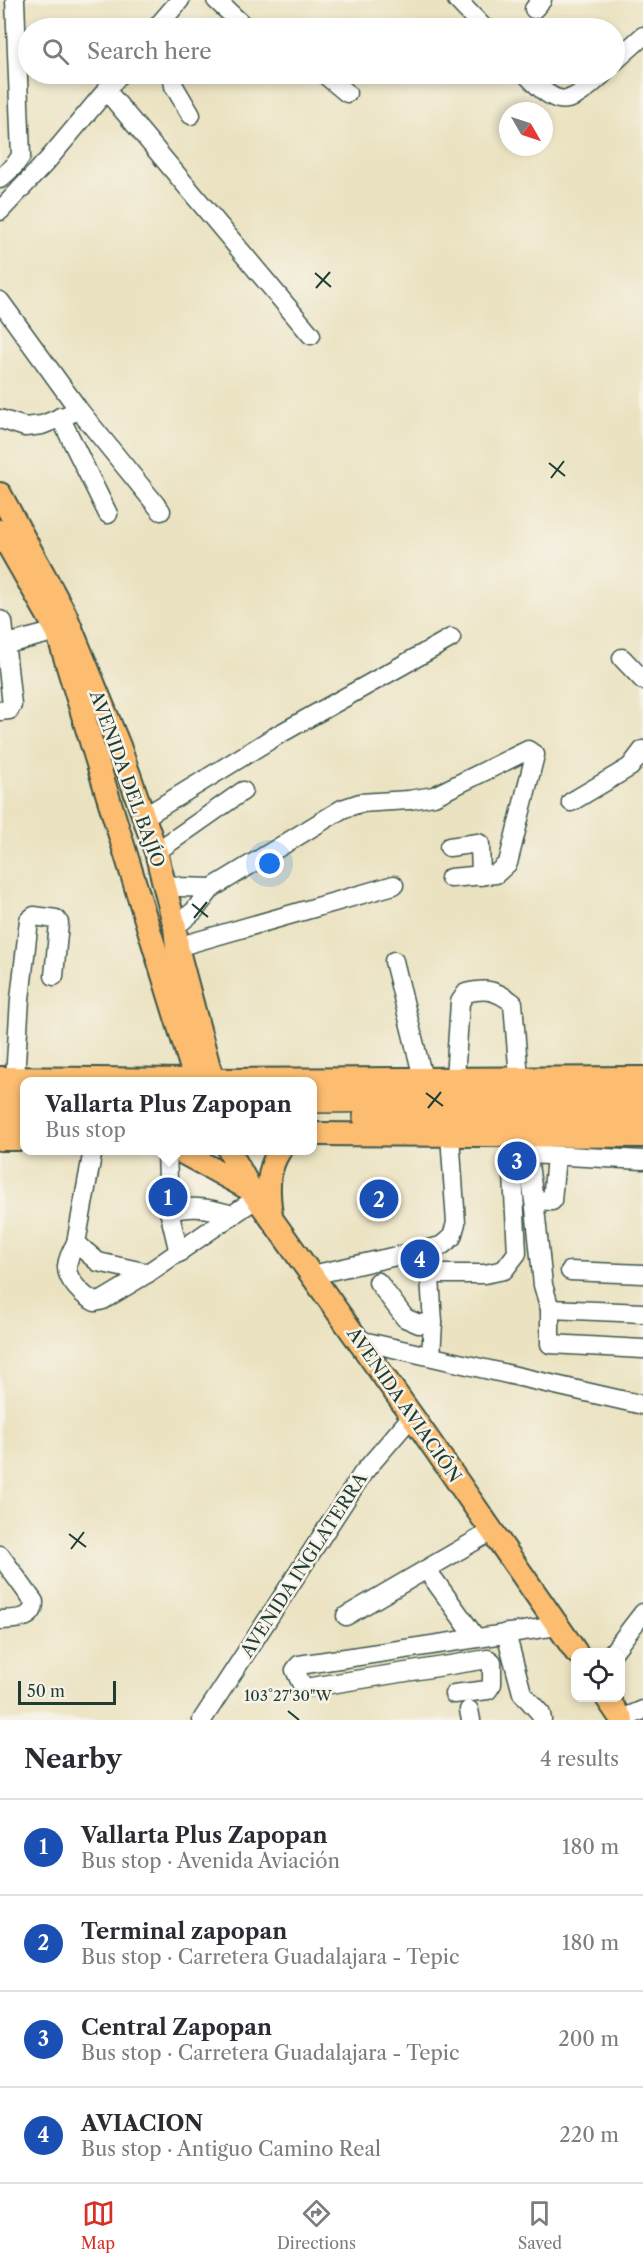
<!DOCTYPE html>
<html lang="en">
<head>
<meta charset="utf-8">
<style>
	body { margin:0; font-family:"Libre Caslon Text",serif; background:#f7f7f7; color:#2b2b33 }
	.controls { position:absolute; right:18px; bottom:18px; display:grid; overflow:hidden; border-radius:12px; box-shadow:0 3px 9px #0003 }
	.controls button { width:54px; height:54px; display:grid; place-items:center; padding:0; border:0; border-bottom:2px solid #e1e1e2; background:#fff; color:#2b2b33; font:30px sans-serif }
	.compass { position:absolute; left:499px; top:102px; width:54px; height:54px; border-radius:50%; background:#fff; box-shadow:0 3px 9px #0003; rotate:129deg }
	.scale { position:absolute; left:18px; bottom:15px; width:98px; box-sizing:border-box; padding-left:6px; border:3px solid #1f3d34; border-top:0; font-size:16px; line-height:21px; white-space:nowrap; color:#1f3d34; -webkit-text-stroke:4px #f7f3e8; paint-order:stroke }
	.you { position:absolute; left:270px; top:864px; width:21px; height:21px; margin:-15px; border:4px solid #fff; border-radius:50%; background:#1a73e8; box-shadow:0 0 0 9px #1a73e833 }
	.badge { display:grid; place-items:center; width:39px; height:39px; border-radius:50%; background:#d93025; color:#fff; font-size:20px; font-weight:700 }
	.pin { position:absolute; translate:-50% -50%; border:3px solid #fff; box-shadow:0 2px 6px #0006 }
	.popup { position:absolute; left:20px; top:1077px; width:297px; height:78px; box-sizing:border-box; display:grid; place-content:center; border-radius:12px; background:#fff; filter:drop-shadow(0 2px 4px #0005); font-size:20px; white-space:nowrap; color:#7c7c81 }
	.popup b { font-size:22px; color:#2b2b33 }
	.popup::after { content:''; position:absolute; left:50%; top:100%; margin-left:-12px; border:12px solid transparent; border-top-color:#fff }
	.list { margin:0; padding:0; list-style:none }
	h2 { display:flex; justify-content:space-between; align-items:center; height:78px; margin:0; padding:0 24px; font-size:26px }
	h2 small { font-size:20px; font-weight:400; color:#7c7c81 }
	.list li { display:grid; grid-template-columns:39px 1fr auto; gap:18px; align-items:center; box-sizing:border-box; height:96px; padding:0 24px; border-top:2px solid #e1e1e2 }
	.list b { display:block; font-size:22px; white-space:nowrap }
	.list p { margin:0; font-size:20px; white-space:nowrap; color:#7c7c81 }
	.list em { font-size:20px; font-style:normal; color:#7c7c81 }
	.icon { flex:none; width:33px; height:33px; fill:none; stroke:currentColor; stroke-width:2; stroke-linecap:round; stroke-linejoin:round }
	.map { position:relative; flex:none; width:643px; height:1720px; overflow:hidden }
	.search { position:absolute; background:#fff; box-shadow:0 3px 9px #0003; left:18px; right:18px; top:18px; height:66px; display:flex; align-items:center; gap:15px; box-sizing:border-box; padding:0 21px; border-radius:33px; color:#7c7c81; font-size:22px }
	.sheet { height:462px; background:#fff }
	nav { display:flex; justify-content:space-around; align-items:center; box-sizing:border-box; height:84px; border-top:2px solid #e1e1e2; background:#fff; font-size:16px; color:#7c7c81 }
	nav a { display:grid; justify-items:center; gap:3px }
	nav .on { color:#d93025 }
	.map>svg:first-child { display:block }
</style>
</head>
<body>
<div class="map">
<svg width="643" height="1720" viewBox="0 0 643 1720">
	<rect width="100%" height="100%" fill="#f7f3e8"/>
	<filter id="ink" filterUnits="userSpaceOnUse"><feTurbulence type="fractalNoise" baseFrequency=".0167" numOctaves="2"/><feDisplacementMap in="SourceGraphic" scale="12" xChannelSelector="R" yChannelSelector="G"/><feConvolveMatrix kernelMatrix="1 2 1 2 8 2 1 2 1" color-interpolation-filters="sRGB"/></filter>
	<filter id="wash" filterUnits="userSpaceOnUse"><feTurbulence type="fractalNoise" baseFrequency=".008" numOctaves="4" result="noise"/><feDisplacementMap in="SourceGraphic" scale="24" xChannelSelector="R" yChannelSelector="G"/><feGaussianBlur stdDeviation="1.35" result="paint"/><feColorMatrix in="noise" values="0 0 0 0 0 0 0 0 0 0 0 0 0 0 0 0 0 1.4 0 .05"/><feComposite in="paint" operator="in"/></filter>
	<g filter="url(#wash)">
		<rect width="100%" height="100%" fill="#eae2c0"/>
	</g>
	<g filter="url(#ink)">
		<g fill="none" stroke-linecap="round" stroke-linejoin="round">
			<defs>
				<g id="minor">
					<path d="M216 0 246 28"/>
					<path d="M457 0 484 28"/>
					<path d="M534 9 542 0"/>
					<path d="M156 28 180 0"/>
					<path d="M614 62 643 36"/>
					<path d="M172 74 174 86 191 115"/>
					<path d="M324 74 347 93"/>
					<path d="M526 74C560 110 568 106 603 74"/>
					<path d="M106 90 311 335"/>
					<path d="M0 179 14 166 21 156 15 0"/>
					<path d="M0 211 47 161 120 74"/>
					<path d="M0 301 79 410 161 511"/>
					<path d="M60 417 108 514"/>
					<path d="M0 419 25 427 42 425 72 413"/>
					<path d="M0 620 3 622 12 705 9 710 0 711"/>
					<path d="M7 644 57 631"/>
					<path d="M622 658 643 680"/>
					<path d="M571 802 630 767 643 750"/>
					<path d="M144 817 276 736 451 638"/>
					<path d="M449 847 478 843 480 844 481 876"/>
					<path d="M156 852 243 791"/>
					<path d="M163 883 180 887 212 888"/>
					<path d="M175 927 194 911 212 888 342 809 360 803 409 800 434 796 528 750 535 755 508 863 496 874 450 878"/>
					<path d="M177 947 394 885"/>
					<path d="M394 961 423 1078"/>
					<path d="M15 1078 20 999 29 920 34 916 56 919 59 923 54 976"/>
					<path d="M455 1078 460 1002 466 993C486 988 496 990 513 1003L519 1078"/>
					<path d="M525 1135 535 1208 543 1285 550 1309V1344L643 1349"/>
					<path d="M93 1150 76 1243 98 1262 148 1273 257 1198"/>
					<path d="M167 1150 169 1211C195 1205 208 1208 233 1215"/>
					<path d="M528 1154 643 1160"/>
					<path d="M534 1200 552 1201 556 1156"/>
					<path d="M169 1211 179 1253"/>
					<path d="M76 1243C72 1250 68 1257 67 1266 66 1280 84 1297 95 1302L103 1300 148 1273"/>
					<path d="M570 1271 643 1274"/>
					<path d="M312 1275 441 1246 452 1237 456 1223 450 1135"/>
					<path d="M378 1282 405 1318 419 1324 433 1322"/>
					<path d="M550 1309 643 1313"/>
					<path d="M358 1340 643 1405"/>
					<path d="M431 1356 433 1322 430 1278 435 1274H485L504 1270 517 1253 511 1135"/>
					<path d="M0 1555 34 1602C34 1621 14 1619 0 1620"/>
					<path d="M427 1570 476 1638"/>
					<path d="M346 1616 492 1531"/>
					<path d="M506 1633 522 1693 541 1714 542 1720"/>
					<path d="M613 1652 643 1613"/>
					<path d="M454 1694 488 1690 492 1684V1662L488 1659 305 1688 302 1685 295 1670 299 1665 557 1626"/>
					<path d="M469 1710 471 1720"/>
					<path d="M622 1719 643 1710"/>
					<path d="M202 1720 363 1473 412 1416"/>
				</g>
				<g id="major">
					<path d="M0 494 65 614 119 746 156 852 175 927 177 947 213 1082"/>
					<path d="M0 531 57 631 196 1082"/>
					<path d="M0 1078 189 1080 643 1078"/>
					<path d="M312 1134 643 1136"/>
					<path d="M0 1139H24"/>
					<path d="M178 1150 251 1190"/>
					<path d="M229 1150 251 1190 412 1416 576 1652"/>
					<path d="M271 1215C268 1192 266 1171 280 1150"/>
					<path d="M607 1698 622 1720"/>
				</g>
				<g id="highway">
					<path d="M0 1099H24"/>
					<path d="M312 1099 643 1096"/>
					<path d="M367 1117 643 1118"/>
					<path d="M0 1121 24 1120"/>
				</g>
			</defs>
			<use href="#minor" stroke="#3d5649" stroke-width="21"/>
			<use href="#major" stroke="#3d5649" stroke-width="26"/>
			<use href="#highway" stroke="#3d5649" stroke-width="30"/>
			<use href="#minor" stroke="#fff" stroke-width="18"/>
			<use href="#major" stroke="#fcbd6f" stroke-width="22"/>
			<use href="#highway" stroke="#fcbd6f" stroke-width="27"/>
		</g>
	</g>
	<path fill="none" stroke="#1f3d34" stroke-width="2" d="M315 273 331 287M316 288 330 272M549 463 565 476M551 478 564 461M192 904 208 917M194 918 207 902M426 1093 443 1106M428 1108 441 1092M69 1534 86 1547M71 1549 84 1532M288 1711 299 1720"/>
	<g text-anchor="middle" dominant-baseline="central" stroke-width="5" stroke-linejoin="round" paint-order="stroke">
		<g font-size="18" fill="#1f3d34" stroke="#f7f3e8">
			<text transform="translate(127 779) rotate(70)">AVENIDA DEL BAJÍO</text>
			<text transform="translate(404 1405) rotate(55)">AVENIDA AVIACIÓN</text>
			<text transform="translate(304 1565) rotate(-57)">AVENIDA INGLATERRA</text>
		</g>
	</g>
	<g font-size="15" text-anchor="middle" fill="#1f3d34" stroke="#f7f3e8" stroke-width="5" stroke-linejoin="round" paint-order="stroke">
		<text x="288" y="1701">103°27'30"W</text>
	</g>
</svg>
<div class="controls">
<button><svg class="icon" aria-label="locate" viewBox="0 0 24 24"><circle cx="12" cy="12" r="6"/><path d="M12 2v4M12 18v4M2 12h4M18 12h4"/></svg></button>
</div>
<svg class="compass" viewBox="-18 -18 36 36"><path d="M0-13l5 13h-10z" fill="#e53935"/><path d="M0 13l5-13h-10z" fill="#7c7c81"/></svg>
<div class="scale">50 m</div>
<div class="you"></div>
<div class="pin badge" style="left:168px;top:1197px;background:#1a4fb4">1</div>
<div class="popup"><b>Vallarta Plus Zapopan</b>Bus stop</div>
<div class="pin badge" style="left:379px;top:1199px;background:#1a4fb4">2</div>
<div class="pin badge" style="left:517px;top:1161px;background:#1a4fb4">3</div>
<div class="pin badge" style="left:420px;top:1259px;background:#1a4fb4">4</div>
<div class="search"><svg class="icon" aria-label="search" viewBox="0 0 24 24"><circle cx="10" cy="10" r="6"/><path d="M15 15l6 6"/></svg>Search here</div>
</div>
<section class="sheet">
<h2>Nearby<small>4 results</small></h2>
<ul class="list">
<li><span class="badge" style="background:#1a4fb4">1</span><div><b>Vallarta Plus Zapopan</b><p>Bus stop · Avenida Aviación</p></div><em>180 m</em></li>
<li><span class="badge" style="background:#1a4fb4">2</span><div><b>Terminal zapopan</b><p>Bus stop · Carretera Guadalajara - Tepic</p></div><em>180 m</em></li>
<li><span class="badge" style="background:#1a4fb4">3</span><div><b>Central Zapopan</b><p>Bus stop · Carretera Guadalajara - Tepic</p></div><em>200 m</em></li>
<li><span class="badge" style="background:#1a4fb4">4</span><div><b>AVIACION</b><p>Bus stop · Antiguo Camino Real</p></div><em>220 m</em></li>
</ul>
</section>
<nav>
<a class="on"><svg class="icon" aria-label="map" viewBox="0 0 24 24"><path d="M3 6l6-2 6 2 6-2v14l-6 2-6-2-6 2zM9 4v14M15 6v14"/></svg>Map</a>
<a><svg class="icon" aria-label="directions" viewBox="0 0 24 24"><path d="M12 3l9 9-9 9-9-9zM9 14v-3h6M13 9l2 2-2 2"/></svg>Directions</a>
<a><svg class="icon" aria-label="saved" viewBox="0 0 24 24"><path d="M7 4h10v16l-5-4-5 4z"/></svg>Saved</a>
</nav>
</body>
</html>
